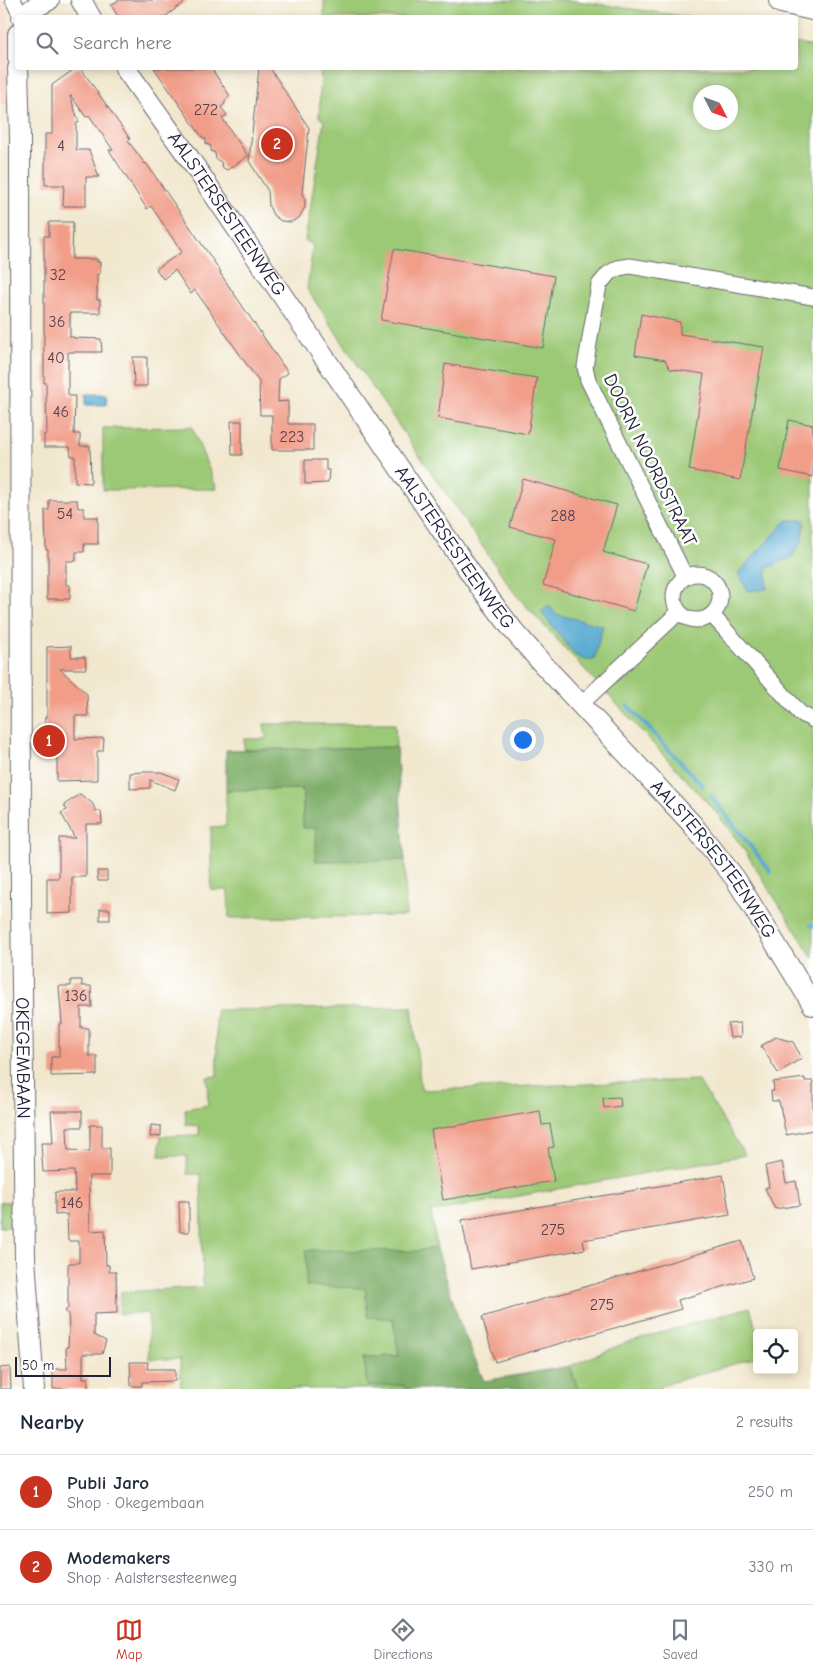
<!DOCTYPE html>
<html lang="en">
<head>
<meta charset="utf-8">
<style>
	body { margin:0; font-family:"Comic Neue",sans-serif; background:#f6f6f7; color:#1f2937 }
	.controls { position:absolute; right:15px; bottom:15px; display:grid; overflow:hidden; border-radius:5px; box-shadow:0 2px 8px #0003 }
	.controls button { width:45px; height:45px; display:grid; place-items:center; padding:0; border:0; border-bottom:1px solid #e0e1e3; background:#fff; color:#1f2937; font:25px sans-serif }
	.compass { position:absolute; left:693px; top:85px; width:45px; height:45px; border-radius:50%; background:#fff; box-shadow:0 2px 8px #0003; rotate:132deg }
	.scale { position:absolute; left:15px; bottom:12px; width:96px; box-sizing:border-box; padding-left:5px; border:2px solid #22223b; border-top:0; font-size:14px; line-height:18px; white-space:nowrap; color:#22223b; -webkit-text-stroke:4px #fff; paint-order:stroke }
	.you { position:absolute; left:522px; top:739px; width:18px; height:18px; margin:-12px; border:4px solid #fff; border-radius:50%; background:#1a73e8; box-shadow:0 0 0 8px #1a73e833 }
	.badge { display:grid; place-items:center; width:32px; height:32px; border-radius:50%; background:#c8321e; color:#fff; font-size:16px; font-weight:700 }
	.pin { position:absolute; translate:-50% -50%; border:2px solid #fff; box-shadow:0 1px 5px #0006 }
	.list { margin:0; padding:0; list-style:none }
	h2 { display:flex; justify-content:space-between; align-items:center; height:65px; margin:0; padding:0 20px; font-size:21px }
	h2 small { font-size:16px; font-weight:400; color:#747a83 }
	.list li { display:grid; grid-template-columns:32px 1fr auto; gap:15px; align-items:center; box-sizing:border-box; height:75px; padding:0 20px; border-top:1px solid #e0e1e3 }
	.list b { display:block; font-size:19px; white-space:nowrap }
	.list p { margin:0; font-size:16px; white-space:nowrap; color:#747a83 }
	.list em { font-size:16px; font-style:normal; color:#747a83 }
	.icon { flex:none; width:28px; height:28px; fill:none; stroke:currentColor; stroke-width:2; stroke-linecap:round; stroke-linejoin:round }
	.map { position:relative; flex:none; width:813px; height:1389px; overflow:hidden }
	.search { position:absolute; background:#fff; box-shadow:0 2px 8px #0003; left:15px; right:15px; top:15px; height:55px; display:flex; align-items:center; gap:12px; box-sizing:border-box; padding:0 18px; border-radius:5px; color:#747a83; font-size:19px }
	.sheet { height:215px; background:#fff }
	nav { display:flex; justify-content:space-around; align-items:center; box-sizing:border-box; height:70px; border-top:1px solid #e0e1e3; background:#fff; font-size:14px; color:#747a83 }
	nav a { display:grid; justify-items:center; gap:2px }
	nav .on { color:#c8321e }
	.map>svg:first-child { display:block }
</style>
</head>
<body>
<div class="map">
<svg width="813" height="1389" viewBox="0 0 813 1389">
	<rect width="100%" height="100%" fill="#fff"/>
	<filter id="ink" filterUnits="userSpaceOnUse"><feTurbulence type="fractalNoise" baseFrequency=".02" numOctaves="2"/><feDisplacementMap in="SourceGraphic" scale="10" xChannelSelector="R" yChannelSelector="G"/><feConvolveMatrix kernelMatrix="1 2 1 2 8 2 1 2 1" color-interpolation-filters="sRGB"/></filter>
	<filter id="wash" filterUnits="userSpaceOnUse"><feTurbulence type="fractalNoise" baseFrequency=".0096" numOctaves="4" result="noise"/><feDisplacementMap in="SourceGraphic" scale="20" xChannelSelector="R" yChannelSelector="G"/><feGaussianBlur stdDeviation="1.12" result="paint"/><feColorMatrix in="noise" values="0 0 0 0 0 0 0 0 0 0 0 0 0 0 0 0 0 1.4 0 .05"/><feComposite in="paint" operator="in"/></filter>
	<g filter="url(#wash)">
		<rect width="100%" height="100%" fill="#f1e7cd"/>
		<path fill="#f6d2c4" d="M0 0H2L10 17 7 104H0Z"/>
		<g fill="#9cc976" stroke="#5f7658" fill-rule="evenodd">
			<path d="M324 0H569L689 17 324 18Z"/>
			<path d="M796 43 813 47V958L741 845 716 812 516 595 379 397 307 289 313 245 305 241 324 121 319 117 321 68H796ZM700 92H730V122H700Z"/>
			<path d="M192 427 217 489 103 490V428Z"/>
			<path d="M264 724H395L396 747 244 750V739H266Z"/>
			<path d="M303 789V827H316L317 861 405 860 406 916 229 918 228 890H211V827L226 826V790Z"/>
			<path d="M412 1007 421 1090 698 1080 745 1155 431 1212 437 1248 415 1251 366 1288V1297L393 1318 399 1356 364 1357 367 1386 403 1385 406 1389H181L180 1359H149L148 1313 119 1314 121 1292 203 1287 201 1174H187V1156H159L161 1136 199 1135V1126L186 1125 185 1109 208 1105 207 1077 217 1076 216 1010Z"/>
			<path d="M0 1202H10L11 1227H0Z"/>
			<path d="M750 1307 757 1333V1357L660 1386 661 1389H578L570 1366 625 1343Z"/>
		</g>
		<g fill="#7dad67" stroke="#506851">
			<path d="M396 747 405 860 316 861V828H303V789L226 790V750Z"/>
			<path d="M437 1248 460 1324 484 1381 570 1366 578 1389H406L403 1385 367 1386 364 1357 399 1356 393 1319 368 1317 365 1288 306 1286V1250L415 1251Z"/>
		</g>
		<g fill="#53a8cf" stroke="#3a6585">
			<path d="M86 394H107L106 405H86Z"/>
			<path d="M787 520H805L802 541 792 557 767 568V589L748 591 738 573Z"/>
			<path d="M549 606 556 614 603 626 594 660H586L576 656 541 612Z"/>
		</g>
		<g fill="none" stroke-linecap="round" stroke-linejoin="round">
			<g stroke="#53a8cf" stroke-width="4">
				<path d="M628 706 703 786"/>
				<path d="M711 796 770 871"/>
				<path d="M811 925H813"/>
			</g>
		</g>
		<g id="blocks">
			<g fill="#f19d88">
				<path d="M119 0H188L163 18H119L111 5Z"/>
				<path d="M76 68H80L89 80 130 139 128 141 145 164 146 163 221 272 220 273 288 373 279 379 278 402 288 401V424H313V450H272V415H260L259 382 195 290 191 294 175 270 163 279 156 269 182 252 151 206 147 209 109 150H113L89 115 86 117 71 96H70L79 122 76 124V150H89L99 177H86V206H63L64 185H45V134H52V85Z"/>
				<path d="M154 68H211L230 96 225 100V104L221 107 227 115 222 118 248 156 227 170 222 167 221 162 216 159 215 153 211 151V146L206 144V139L202 137Z"/>
				<path d="M259 68H270L309 128 302 193 305 200V207L299 218 291 222 281 221 273 215 269 206 268 191 249 161Z"/>
				<path d="M49 222H73L72 259H97V262H100V274H97V300H100V313H70V337H74V338L101 339 102 352H68V394L69 396H75L74 434H80V446H90L91 483 75 482V456H71L70 447H44V434H47L46 383H44V236H49Z"/>
				<path d="M394 249 554 276 543 348 381 320Z"/>
				<path d="M641 314 680 322V334L764 347 740 480 689 470 704 374 670 369 665 360 635 355Z"/>
				<path d="M133 357H147V386H134Z"/>
				<path d="M445 364 537 378 528 434 438 418Z"/>
				<path d="M789 420 813 425V477L780 470Z"/>
				<path d="M231 421H242V455H232Z"/>
				<path d="M305 460H326V470H329L328 483 305 484Z"/>
				<path d="M523 479 617 505 603 552 647 564 634 611 543 585 556 539 510 527Z"/>
				<path d="M49 500H77L78 508H84V517H98V544H84V552H76V561H66V585H70V599H47V575H48V550H46L45 510H49Z"/>
				<path d="M71 646V657H85L86 669H60L87 694 88 716H75V739L104 738 103 751H97V780L57 781V746H44L45 717H47V647Z"/>
				<path d="M143 772H161L179 779 175 790 150 780V788L130 789V773Z"/>
				<path d="M80 794 92 803 96 811H101L102 824H86V877H72V913L47 914V878H59V838H75L61 813 67 810 64 805Z"/>
				<path d="M97 871H107V881H98Z"/>
				<rect x="100" y="909" width="10" height="11"/>
				<path d="M71 980H82V986H91L92 1007H81V1028H89V1056H97V1075L51 1076V1057H59V1024H62L59 986H71Z"/>
				<path d="M740 1023 741 1037 730 1038 728 1024Z"/>
				<path d="M778 1036 779 1038 793 1042 802 1058 778 1073 761 1046Z"/>
				<path d="M805 1078V1081H813V1130L786 1135 779 1101H772L771 1091H774L773 1082Z"/>
				<path d="M620 1097 621 1106 604 1108 603 1098Z"/>
				<path d="M51 1111H82V1127H67L68 1150 90 1151V1125H102V1148H110V1176H89L90 1231 105 1230 106 1265H109V1272H116L117 1313 94 1314V1335L106 1341 102 1354H83V1378H88V1389H53V1369H67L66 1347H68L69 1329 68 1314 65 1311 68 1308V1265L69 1263H79V1241H68L67 1214 55 1215V1192H75L74 1171 43 1172 41 1143H53Z"/>
				<path d="M540 1111 542 1125 550 1124 554 1147 548 1148 554 1181 443 1200 431 1130Z"/>
				<path d="M151 1125 161 1126V1136L150 1137Z"/>
				<path d="M782 1162 786 1183 796 1181 800 1205 775 1209 765 1188 769 1187 765 1166Z"/>
				<path d="M723 1175 730 1215 583 1240 585 1249 471 1269 462 1220Z"/>
				<path d="M179 1201H189V1232H180Z"/>
				<path d="M742 1241 753 1278 678 1300 681 1309 495 1362 482 1317Z"/>
				<path d="M130 1362H148L147 1369H175V1381L142 1382V1386H131Z"/>
				<path d="M10 1367 11 1389H0V1368Z"/>
			</g>
		</g>
	</g>
	<g filter="url(#ink)">
		<use href="#blocks" fill-opacity="0" stroke="#6a676e" stroke-width="1"/>
		<g fill="none" stroke-linecap="round" stroke-linejoin="round">
			<defs>
				<g id="street">
					<path d="M13 0 22 18"/>
					<circle cx="697" cy="597" r="23"/>
					<path d="M685 576 588 380 585 367 599 285 608 274 618 268 630 266 813 297"/>
					<path d="M712 615 800 713 813 720"/>
					<path d="M581 704 679 612"/>
				</g>
				<g id="secondary">
					<path d="M81 0 91 18"/>
					<path d="M22 18 32 9 49 0"/>
					<path d="M18 34V58"/>
					<path id="s1" d="M18 68 20 139 21 899 25 1258 34 1389"/>
					<path id="s2" d="M125 68 187 155 478 584 513 630 540 661 692 824 735 878 813 1005"/>
				</g>
				<path id="highway" d="M782 0 813 7"/>
			</defs>
			<use href="#street" stroke="#6a676e" stroke-width="17"/>
			<use href="#secondary" stroke="#6a676e" stroke-width="22"/>
			<use href="#highway" stroke="#6a676e" stroke-width="28"/>
			<use href="#street" stroke="#fff" stroke-width="15"/>
			<use href="#secondary" stroke="#fff" stroke-width="20"/>
			<use href="#highway" stroke="#fff" stroke-width="26"/>
		</g>
	</g>
	<g text-anchor="middle" dominant-baseline="central" stroke-width="5" stroke-linejoin="round" paint-order="stroke">
		<g font-size="16" fill="#56414e">
			<text x="206" y="110">272</text>
			<text x="61" y="146">4</text>
			<text x="58" y="275">32</text>
			<text x="57" y="322">36</text>
			<text x="56" y="358">40</text>
			<text x="61" y="412">46</text>
			<text x="292" y="437">223</text>
			<text x="65" y="514">54</text>
			<text x="563" y="516">288</text>
			<text x="76" y="996">136</text>
			<text x="72" y="1203">146</text>
			<text x="553" y="1230">275</text>
			<text x="602" y="1305">275</text>
		</g>
		<g font-size="19" fill="#22223b" stroke="#fff">
			<text stroke="none"><textPath href="#s2" startOffset="178">AALSTERSESTEENWEG</textPath></text>
			<text transform="translate(650 460) rotate(64)">DOORN NOORDSTRAAT</text>
			<text stroke="none"><textPath href="#s2" startOffset="582">AALSTERSESTEENWEG</textPath></text>
			<text stroke="none"><textPath href="#s2" startOffset="988">AALSTERSESTEENWEG</textPath></text>
			<text stroke="none"><textPath href="#s1" startOffset="990">OKEGEMBAAN</textPath></text>
		</g>
	</g>
</svg>
<div class="controls">
<button><svg class="icon" aria-label="locate" viewBox="0 0 24 24"><circle cx="12" cy="12" r="6"/><path d="M12 2v4M12 18v4M2 12h4M18 12h4"/></svg></button>
</div>
<svg class="compass" viewBox="-18 -18 36 36"><path d="M0-13l5 13h-10z" fill="#e53935"/><path d="M0 13l5-13h-10z" fill="#747a83"/></svg>
<div class="scale">50 m</div>
<div class="you"></div>
<div class="pin badge" style="left:49px;top:741px">1</div>
<div class="pin badge" style="left:277px;top:144px">2</div>
<div class="search"><svg class="icon" aria-label="search" viewBox="0 0 24 24"><circle cx="10" cy="10" r="6"/><path d="M15 15l6 6"/></svg>Search here</div>
</div>
<section class="sheet">
<h2>Nearby<small>2 results</small></h2>
<ul class="list">
<li><span class="badge">1</span><div><b>Publi Jaro</b><p>Shop · Okegembaan</p></div><em>250 m</em></li>
<li><span class="badge">2</span><div><b>Modemakers</b><p>Shop · Aalstersesteenweg</p></div><em>330 m</em></li>
</ul>
</section>
<nav>
<a class="on"><svg class="icon" aria-label="map" viewBox="0 0 24 24"><path d="M3 6l6-2 6 2 6-2v14l-6 2-6-2-6 2zM9 4v14M15 6v14"/></svg>Map</a>
<a><svg class="icon" aria-label="directions" viewBox="0 0 24 24"><path d="M12 3l9 9-9 9-9-9zM9 14v-3h6M13 9l2 2-2 2"/></svg>Directions</a>
<a><svg class="icon" aria-label="saved" viewBox="0 0 24 24"><path d="M7 4h10v16l-5-4-5 4z"/></svg>Saved</a>
</nav>
</body>
</html>
